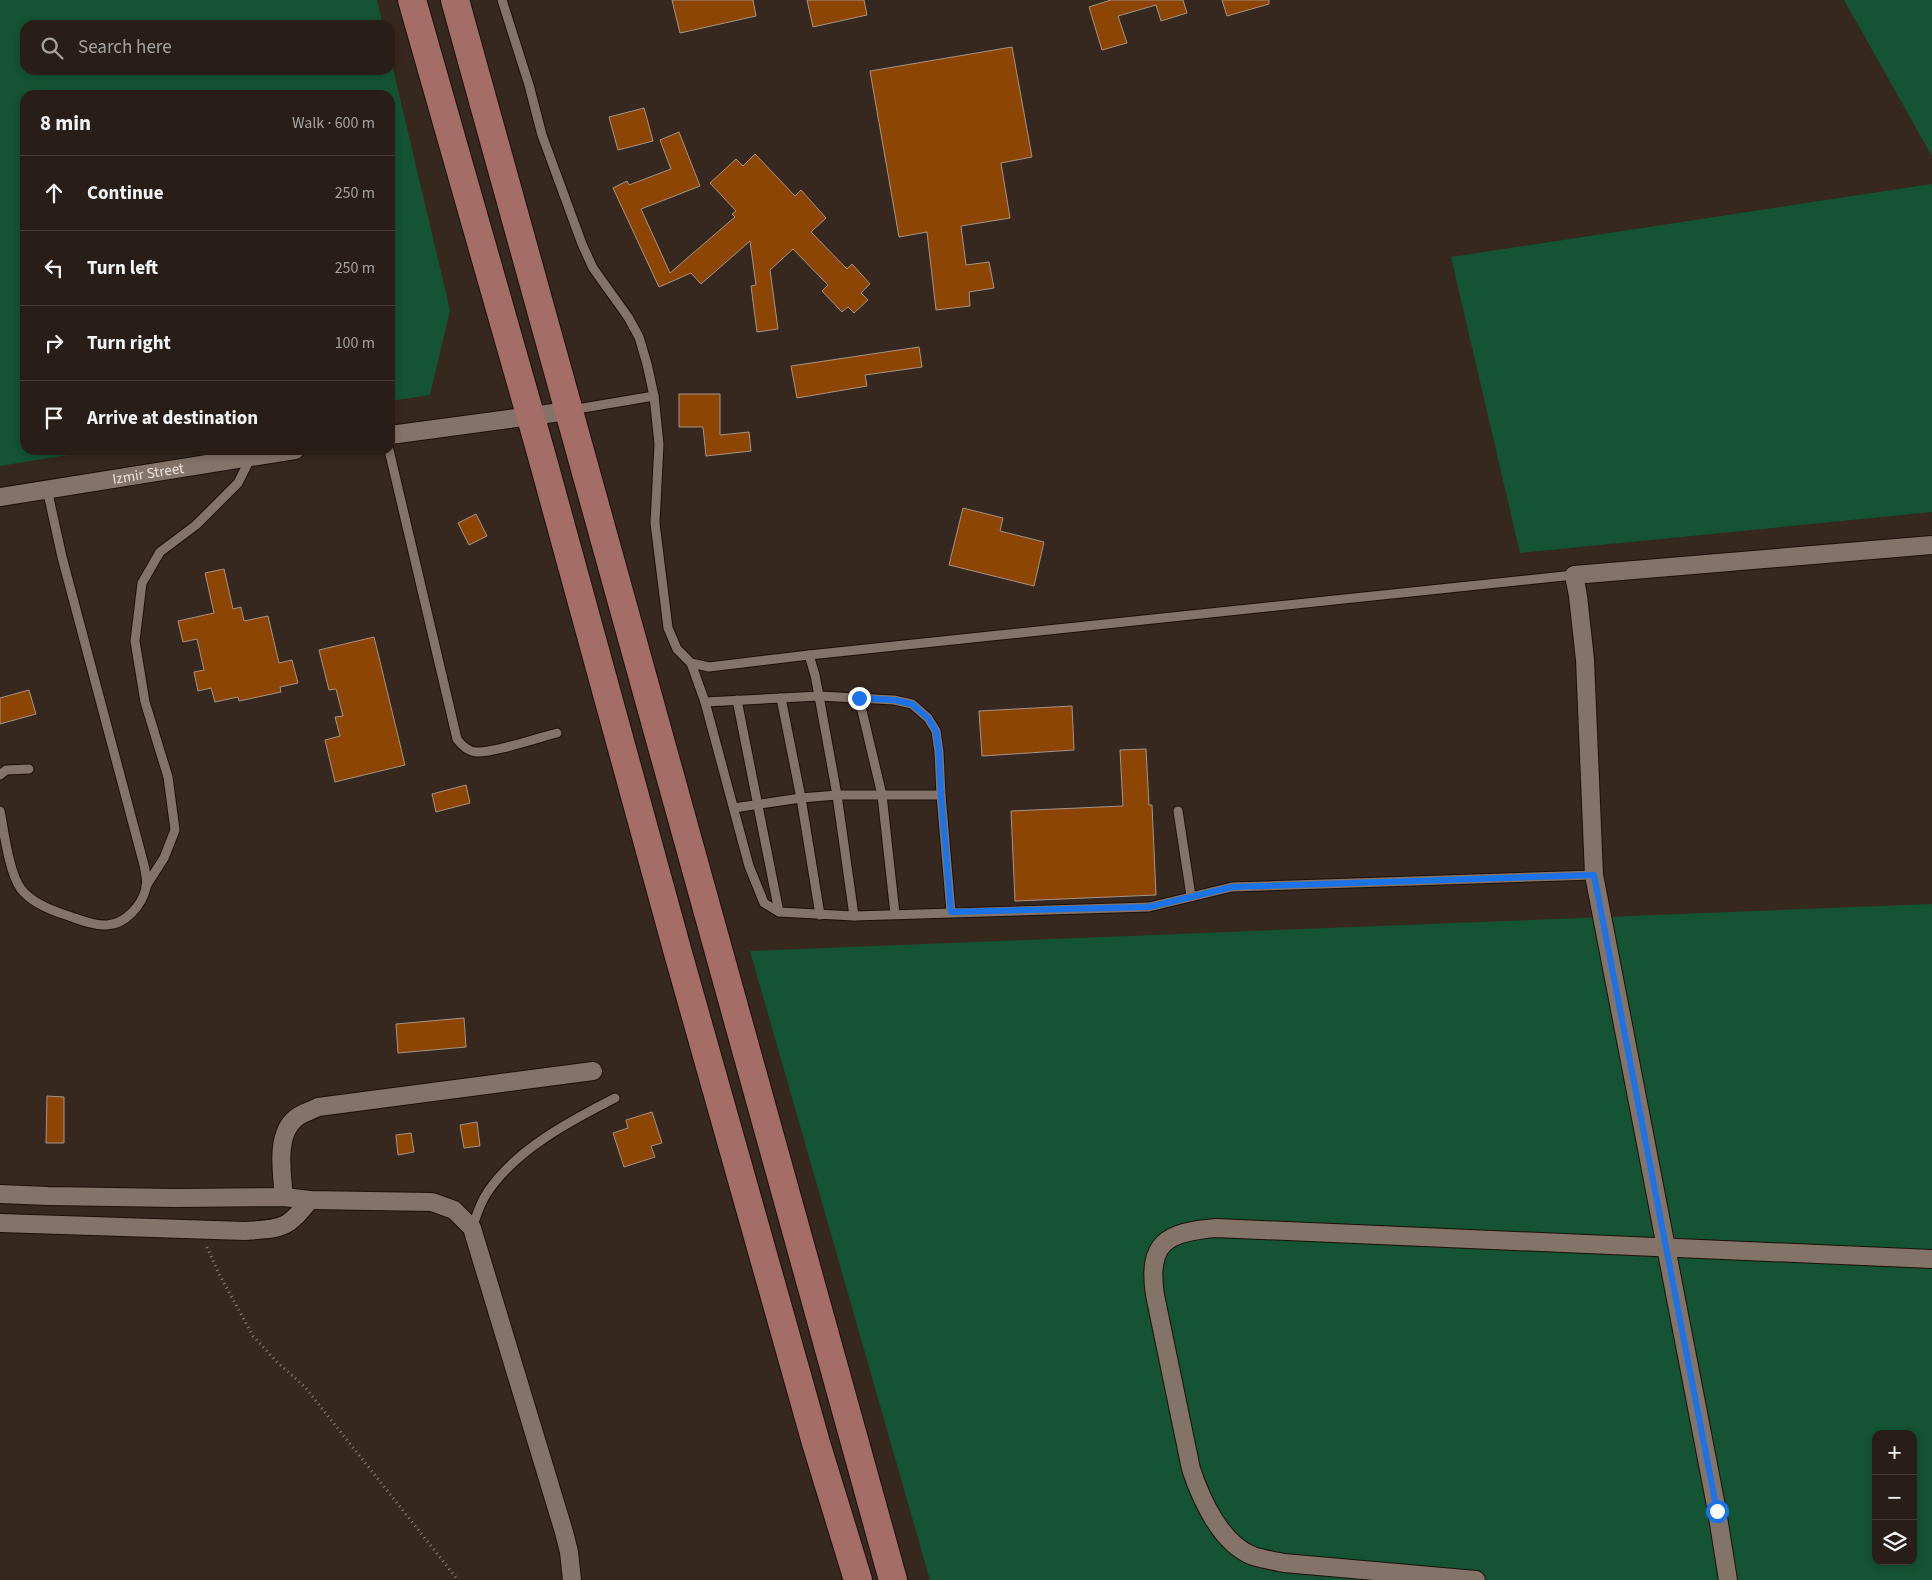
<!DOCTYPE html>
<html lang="en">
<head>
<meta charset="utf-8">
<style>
	body { margin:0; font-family:"Source Sans 3",sans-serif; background:#302720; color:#f1f3f6 }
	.controls { position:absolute; right:15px; bottom:15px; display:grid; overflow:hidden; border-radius:10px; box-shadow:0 2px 8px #0003 }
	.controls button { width:45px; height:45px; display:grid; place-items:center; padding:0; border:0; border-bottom:1px solid #443c36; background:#281e17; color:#f1f3f6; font:25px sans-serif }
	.stop { position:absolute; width:15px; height:15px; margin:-11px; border:4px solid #1a73e8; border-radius:50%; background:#fff }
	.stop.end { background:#1a73e8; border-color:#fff; box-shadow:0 1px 5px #0008 }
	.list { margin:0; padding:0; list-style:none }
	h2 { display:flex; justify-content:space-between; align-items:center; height:65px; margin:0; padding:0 20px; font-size:21px }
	h2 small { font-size:16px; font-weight:400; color:#a5a2a1 }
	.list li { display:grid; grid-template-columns:32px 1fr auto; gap:15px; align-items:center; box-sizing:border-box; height:75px; padding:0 20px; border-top:1px solid #443c36 }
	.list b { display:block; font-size:19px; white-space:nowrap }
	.list em { font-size:16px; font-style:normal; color:#a5a2a1 }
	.icon { flex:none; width:28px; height:28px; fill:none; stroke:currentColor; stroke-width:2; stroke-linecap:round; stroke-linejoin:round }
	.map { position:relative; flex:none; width:1932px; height:1580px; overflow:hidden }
	.search { position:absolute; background:#281e17; box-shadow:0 2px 8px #0003; left:20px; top:20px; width:375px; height:55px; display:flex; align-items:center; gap:12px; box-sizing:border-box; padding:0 18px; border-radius:15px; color:#a5a2a1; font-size:19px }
	.panel { position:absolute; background:#281e17; box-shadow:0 2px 8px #0003; left:20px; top:90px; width:375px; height:365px; border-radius:15px }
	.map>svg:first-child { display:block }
</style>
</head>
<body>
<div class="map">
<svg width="1932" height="1580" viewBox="0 0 1932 1580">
	<rect width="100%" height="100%" fill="#36281f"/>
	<g fill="#145333" fill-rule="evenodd">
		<path d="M0 0H377L383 25H25V70H390V56L450 310 430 395 390 401V95H25V450H99L0 466Z"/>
		<path d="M1844 0H1932V156Z"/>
		<path d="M1932 184V512L1520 553 1451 257Z"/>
		<path d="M1932 904V1580H930L750 951ZM1876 1434H1913V1561H1876Z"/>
	</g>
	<g fill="#8d4504" stroke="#a69489">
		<path d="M672 0H753L756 16 680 33Z"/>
		<path d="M807 0H864L867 15 813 27Z"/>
		<path d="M1111 0H1183L1187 13 1161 21 1156 5 1118 16 1127 43 1102 50 1089 7Z"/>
		<path d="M1222 0H1269V4L1227 16Z"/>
		<path d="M1012 47 1032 157 1001 163 1010 218 961 226 966 265 989 262 994 288 969 292 970 306 936 310 927 232 899 237 870 71Z"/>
		<path d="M644 108 653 141 618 150 609 117Z"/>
		<path d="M679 132 700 186 641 209 670 273 735 217 732 214 736 211 710 183 736 159 743 166 755 154 795 196 801 190 826 218 811 232 847 269 852 264 870 284 861 293 868 300 854 313 848 307 842 312 822 291 828 285 793 249 770 270 778 329 757 332 751 286 756 285 750 241 701 284 691 273 659 287 613 188 627 181 629 185 671 169 660 140Z"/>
		<path d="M919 347 922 367 865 375 867 386 797 398 791 366Z"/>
		<path d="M679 394H720V435L749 432 751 451 706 456 703 427H679Z"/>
		<path d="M963 508 1003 518 1000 531 1044 542 1034 586 949 565Z"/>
		<path d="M476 514 487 536 469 545 458 523Z"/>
		<path d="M224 569 233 609 241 607 244 621 268 616 279 663 292 660 298 683 280 687 281 692 239 701 238 697 215 702 211 688 198 691 194 672 204 670 197 639 183 642 178 621 214 613 205 573Z"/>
		<path d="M374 637 405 765 335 782 325 740 340 736 335 717 343 716 336 689 329 690 319 650Z"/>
		<path d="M29 690 36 714 0 724V698Z"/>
		<path d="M1072 706 1074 750 982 756 979 711Z"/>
		<path d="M1146 749 1149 805H1152L1156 895 1015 901 1011 811 1123 806 1120 750Z"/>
		<path d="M466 785 470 803 436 812 432 794Z"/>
		<path d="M464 1018 466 1047 398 1053 396 1024Z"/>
		<path d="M47 1096 64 1097V1143H46Z"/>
		<path d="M652 1112 662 1143 651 1146 655 1157 624 1167 613 1133 628 1128 626 1120Z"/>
		<path d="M477 1122 480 1146 464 1148 460 1125Z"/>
		<path d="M411 1133 414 1152 398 1155 396 1135Z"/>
	</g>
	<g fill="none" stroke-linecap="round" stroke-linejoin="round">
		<defs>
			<g id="service">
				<path d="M502 0 529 85 542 135 582 244 593 268 628 317 639 337 647 364 654 396 659 444 655 523 668 628 677 649 691 663 709 667 809 655 1574 575"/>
				<path d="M571 410 654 396"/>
				<path d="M389 450 457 739C462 746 467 751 476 752 494 753 537 738 557 733"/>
				<path d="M809 655 815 675 819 696 894 700 912 704 928 718 936 731 939 752 941 795 951 912"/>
				<path d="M691 663 705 702 819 696 837 795 854 916"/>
				<path d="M781 698 801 798 820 915"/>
				<path d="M859 698 882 795 895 914"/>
				<path d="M737 700 779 912"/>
				<path d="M705 702 749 866 764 903 779 912 854 916 1149 907 1232 887 1594 875"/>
				<path d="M0 775 6 770 29 769"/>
				<path d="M734 808 801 798 837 795H941"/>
				<path d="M0 811C4 831 9 873 21 889 31 902 50 910 66 915 78 919 94 926 107 925 126 924 142 905 146 888 148 881 145 872 144 865L62 557 47 489"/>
				<path d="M1178 811 1191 896"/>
				<path d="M146 886 164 858 175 830 168 777 145 702 135 641 142 583 160 552 196 525 238 483 251 457"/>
				<path d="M472 1228C476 1217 480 1203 487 1193 515 1150 570 1121 615 1098"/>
			</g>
			<g id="minor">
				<path d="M390 435 568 411"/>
				<path id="s1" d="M0 497 295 450"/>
				<path d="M0 1194 48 1196 175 1198 284 1197 310 1200 432 1202 454 1210 472 1228 564 1532 569 1552 572 1580"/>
				<path d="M284 1197C282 1174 275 1134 296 1118 302 1113 311 1111 318 1107L593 1071"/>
				<path d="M0 1223 245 1231C283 1228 286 1230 310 1200"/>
				<path d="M1476 1580 1284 1563C1274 1561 1263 1559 1253 1556 1221 1544 1201 1499 1191 1469L1155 1295C1147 1242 1167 1232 1216 1228L1932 1259"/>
				<path d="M1728 1580 1717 1511 1594 875 1585 660 1578 596 1574 575 1932 545"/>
			</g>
			<g id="primary">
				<path d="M412 0 541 453 678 953 771 1283 816 1443 858 1580"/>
				<path d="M455 0 893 1580"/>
			</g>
		</defs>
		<use href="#service" stroke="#1d1009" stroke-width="11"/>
		<use href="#minor" stroke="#1d1009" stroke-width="20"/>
		<use href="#primary" stroke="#1d1009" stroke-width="30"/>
		<path stroke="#8e827a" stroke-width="3" stroke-dasharray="1 4" stroke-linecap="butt" d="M207 1247 218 1272 253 1336 277 1362 305 1387 458 1580"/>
		<use href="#service" stroke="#847369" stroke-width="9"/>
		<use href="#minor" stroke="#847369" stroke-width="18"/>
		<use href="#primary" stroke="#a46e67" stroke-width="28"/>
	</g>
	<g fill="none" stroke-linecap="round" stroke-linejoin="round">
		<path stroke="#1a73e8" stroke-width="6" d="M859 698 894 700 912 704 928 718 936 731 939 752 941 795 951 912 1149 907 1232 887 1594 875 1717 1511"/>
	</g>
	<g text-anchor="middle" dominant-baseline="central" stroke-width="4" stroke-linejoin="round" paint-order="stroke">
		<g font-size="15" fill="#ece2dc" stroke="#2c1e16">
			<text stroke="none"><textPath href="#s1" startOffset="150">Izmir Street</textPath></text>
		</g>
	</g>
</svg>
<div class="controls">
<button>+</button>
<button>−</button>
<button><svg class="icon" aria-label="layers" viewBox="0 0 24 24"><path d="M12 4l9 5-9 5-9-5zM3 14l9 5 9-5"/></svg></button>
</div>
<div class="stop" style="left:1717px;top:1511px"></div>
<div class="stop end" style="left:859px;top:698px"></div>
<div class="search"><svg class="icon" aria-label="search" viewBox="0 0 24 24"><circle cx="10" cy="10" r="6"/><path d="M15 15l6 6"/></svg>Search here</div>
<section class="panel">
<h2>8 min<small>Walk · 600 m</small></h2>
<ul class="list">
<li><svg class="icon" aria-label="ahead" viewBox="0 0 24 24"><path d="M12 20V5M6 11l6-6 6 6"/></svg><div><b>Continue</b></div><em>250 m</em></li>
<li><svg class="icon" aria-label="left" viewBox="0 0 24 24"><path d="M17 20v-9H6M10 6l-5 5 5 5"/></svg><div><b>Turn left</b></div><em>250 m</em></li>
<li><svg class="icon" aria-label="right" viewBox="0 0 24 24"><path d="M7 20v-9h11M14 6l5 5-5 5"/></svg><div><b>Turn right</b></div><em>100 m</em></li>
<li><svg class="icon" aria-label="arrive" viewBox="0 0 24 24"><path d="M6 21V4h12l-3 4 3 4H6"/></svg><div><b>Arrive at destination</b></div></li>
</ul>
</section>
</div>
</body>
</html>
